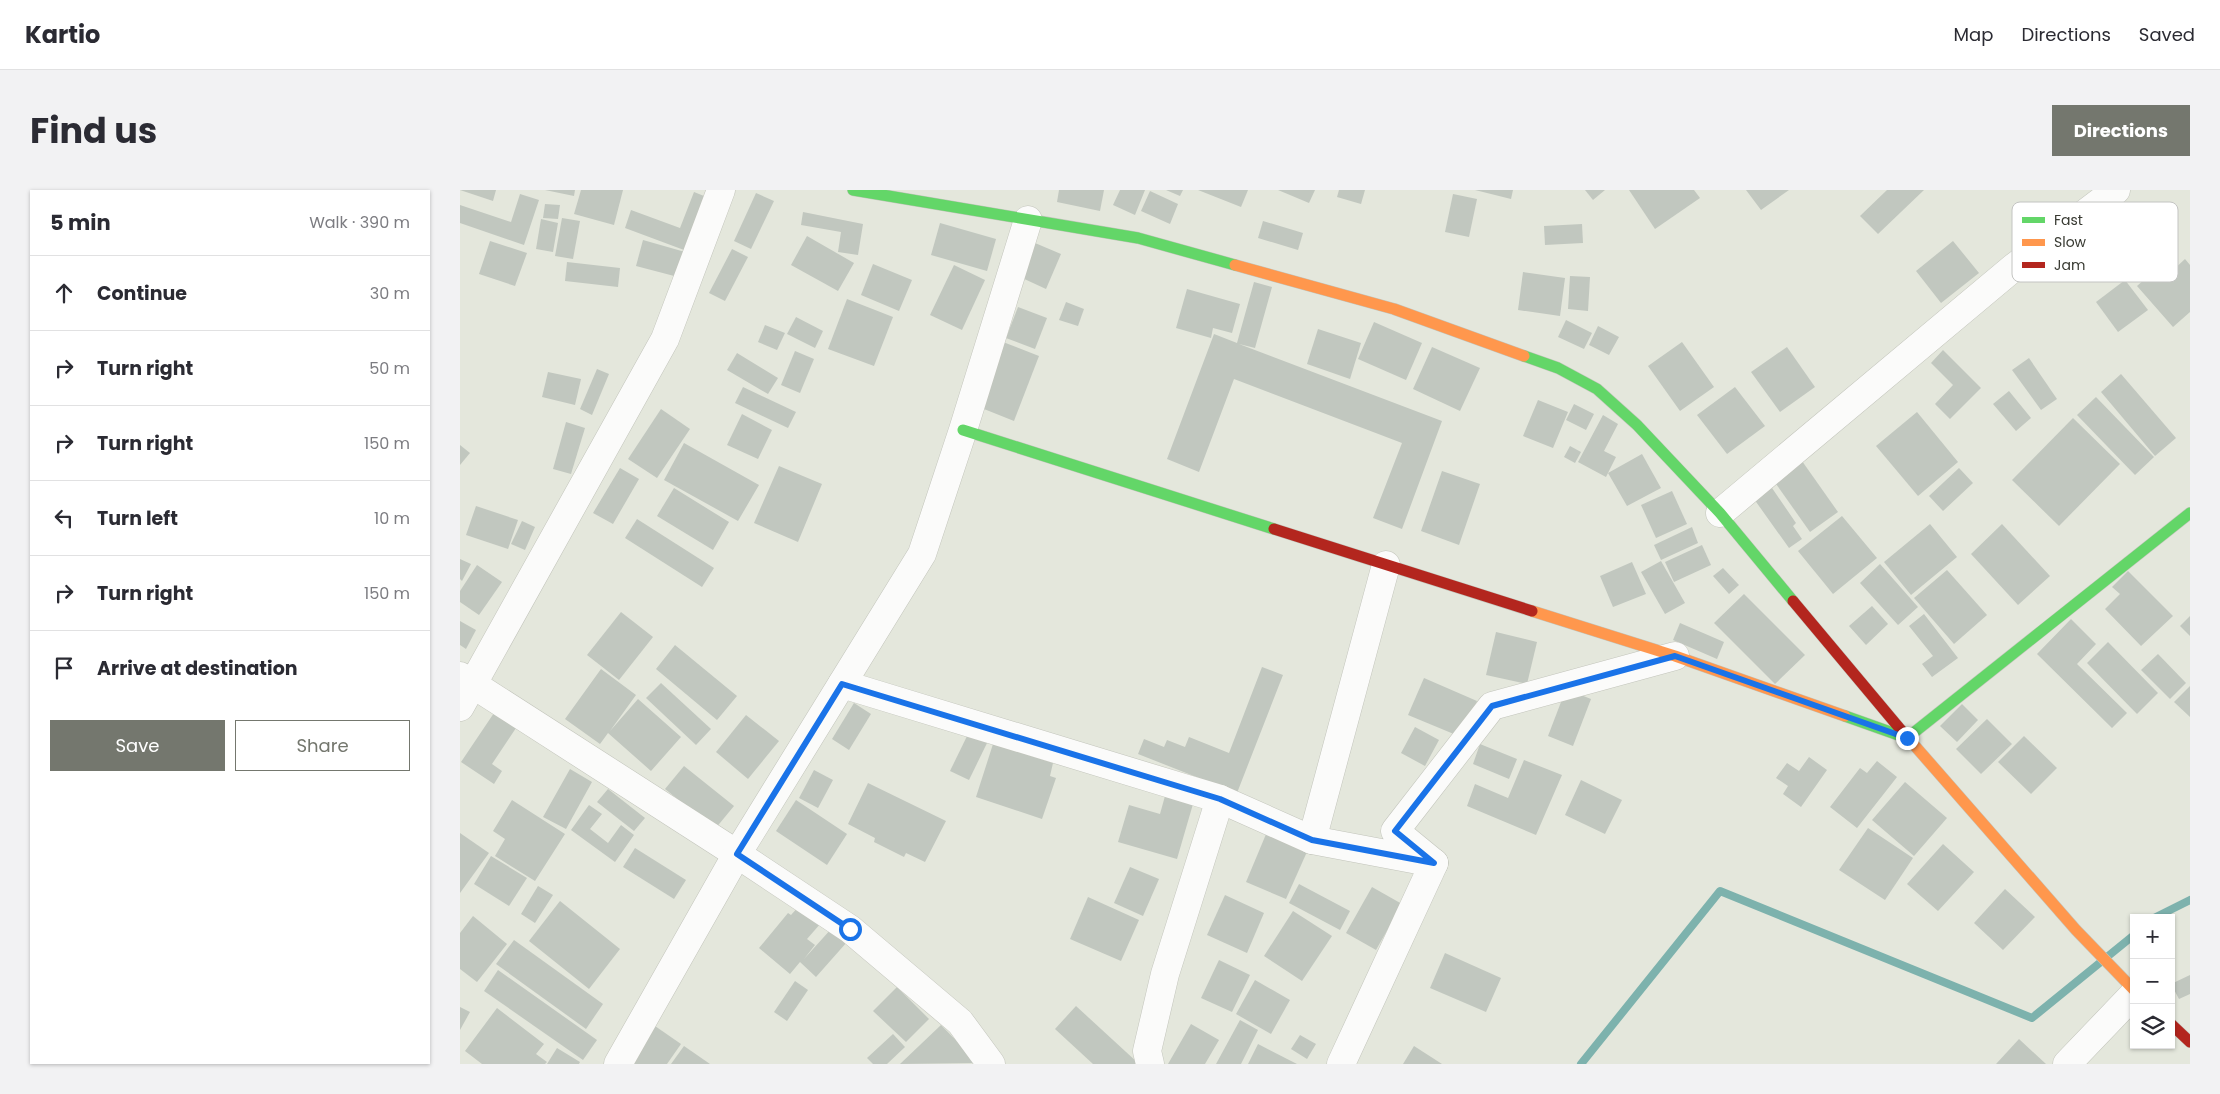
<!DOCTYPE html>
<html lang="en">
<head>
<meta charset="utf-8">
<style>
	body { margin:0; font-family:Poppins,sans-serif; background:#f2f2f3; color:#2b2b33 }
	.controls { position:absolute; right:15px; bottom:15px; display:grid; overflow:hidden; border-radius:0px; box-shadow:0 1px 4px #0004 }
	.controls button { width:45px; height:45px; display:grid; place-items:center; padding:0; border:0; border-bottom:1px solid #e1e1e2; background:#fff; color:#2b2b33; font:25px sans-serif }
	.stop { position:absolute; width:15px; height:15px; margin:-11px; border:4px solid #1a73e8; border-radius:50%; background:#fff }
	.stop.end { background:#1a73e8; border-color:#fff; box-shadow:0 1px 5px #0008 }
	.list { margin:0; padding:0; list-style:none }
	h2 { display:flex; justify-content:space-between; align-items:center; height:65px; margin:0; padding:0 20px; font-size:21px }
	h2 small { font-size:16px; font-weight:400; color:#7c7c81 }
	.list li { display:grid; grid-template-columns:32px 1fr auto; gap:15px; align-items:center; box-sizing:border-box; height:75px; padding:0 20px; border-top:1px solid #e1e1e2 }
	.list b { display:block; font-size:19px; white-space:nowrap }
	.list em { font-size:16px; font-style:normal; color:#7c7c81 }
	.actions { display:flex; gap:10px; padding:15px 20px }
	.actions a { flex:1; padding:11px 0; border:1px solid #74776e; border-radius:0px; text-align:center; font-size:18px; color:#74776e }
	.actions .main { background:#74776e; color:#fff }
	.icon { flex:none; width:28px; height:28px; fill:none; stroke:currentColor; stroke-width:2; stroke-linecap:round; stroke-linejoin:round }
	.map { position:relative; flex:none; width:1730px; height:874px; overflow:hidden; border-radius:0px }
	header { display:flex; align-items:center; gap:30px; box-sizing:border-box; height:70px; padding:0 25px; background:#fff; border-bottom:1px solid #e1e1e2 }
	header strong { font-size:24px }
	nav { display:flex; gap:28px; margin-inline-start:auto; font-size:18px }
	.intro { display:flex; align-items:center; justify-content:space-between; box-sizing:border-box; height:120px; padding:0 30px }
	h1 { margin:0; font-size:35px }
	.button { padding:12px 22px; border-radius:0px; background:#74776e; color:#fff; font-size:18px; font-weight:700 }
	main { display:flex; gap:30px; padding:0 30px }
	aside { flex:1; background:#fff; border-radius:0px; box-shadow:0 1px 4px #0004 }
	.map>svg:first-child { display:block }
</style>
</head>
<body>
<header>
<strong>Kartio</strong>
<nav><a>Map</a><a>Directions</a><a>Saved</a></nav>
</header>
<div class="intro"><h1>Find us</h1><a class="button">Directions</a></div>
<main>
<aside>
<h2>5 min<small>Walk · 390 m</small></h2>
<ul class="list">
<li><svg class="icon" aria-label="ahead" viewBox="0 0 24 24"><path d="M12 20V5M6 11l6-6 6 6"/></svg><div><b>Continue</b></div><em>30 m</em></li>
<li><svg class="icon" aria-label="right" viewBox="0 0 24 24"><path d="M7 20v-9h11M14 6l5 5-5 5"/></svg><div><b>Turn right</b></div><em>50 m</em></li>
<li><svg class="icon" aria-label="right" viewBox="0 0 24 24"><path d="M7 20v-9h11M14 6l5 5-5 5"/></svg><div><b>Turn right</b></div><em>150 m</em></li>
<li><svg class="icon" aria-label="left" viewBox="0 0 24 24"><path d="M17 20v-9H6M10 6l-5 5 5 5"/></svg><div><b>Turn left</b></div><em>10 m</em></li>
<li><svg class="icon" aria-label="right" viewBox="0 0 24 24"><path d="M7 20v-9h11M14 6l5 5-5 5"/></svg><div><b>Turn right</b></div><em>150 m</em></li>
<li><svg class="icon" aria-label="arrive" viewBox="0 0 24 24"><path d="M6 21V4h12l-3 4 3 4H6"/></svg><div><b>Arrive at destination</b></div></li>
</ul>
<div class="actions"><a class="main">Save</a><a>Share</a></div>
</aside>
<div class="map">
<svg width="1730" height="874" viewBox="0 0 1730 874">
	<rect width="100%" height="100%" fill="#e4e7dc"/>
	<g fill="none" stroke-linecap="round" stroke-linejoin="round">
		<g stroke="#7db2ad" stroke-width="8">
			<path d="M1694 728 1730 710"/>
			<path d="M1121 874 1260 701 1572 828 1674 745"/>
		</g>
	</g>
	<g fill="#c1c7bf">
		<path d="M0 0H36L33 11Z"/>
		<path d="M85 0H115L114 6Z"/>
		<path d="M121 0H163L154 35 114 24Z"/>
		<path d="M599 0H644L640 21 597 12Z"/>
		<path d="M660 0H685L675 25 653 15Z"/>
		<path d="M706 0H723L720 6Z"/>
		<path d="M738 0H788L781 17Z"/>
		<path d="M818 0H855L849 13Z"/>
		<path d="M879 0H905L901 14 877 7Z"/>
		<path d="M1015 0H1053L1051 9Z"/>
		<path d="M1125 0H1145L1133 10Z"/>
		<path d="M1169 0H1234L1240 8 1195 39Z"/>
		<path d="M1286 0H1329L1301 20Z"/>
		<path d="M1427 0H1464L1418 44 1400 26Z"/>
		<path d="M690 1 718 14 710 34 681 21Z"/>
		<path d="M234 2 244 6 224 60 165 38 171 20 220 38Z"/>
		<path d="M296 3 314 11 291 59 274 51Z"/>
		<path d="M60 4 79 10 64 55 0 33V15L51 32Z"/>
		<path d="M993 4 1017 9 1009 47 985 42Z"/>
		<path d="M85 14 100 15 98 29 83 28Z"/>
		<path d="M343 22 403 34 398 65 378 62 381 42 341 35Z"/>
		<path d="M102 28 120 31 113 69 95 66Z"/>
		<path d="M81 29 98 33 93 62 76 59Z"/>
		<path d="M803 31 843 43 838 60 798 48Z"/>
		<path d="M480 33 536 49 527 81 471 65Z"/>
		<path d="M1122 34 1123 53 1085 55 1084 36Z"/>
		<path d="M347 46 394 73 378 101 331 75Z"/>
		<path d="M183 50 225 62 218 87 176 76Z"/>
		<path d="M30 51 67 63 55 96 19 84Z"/>
		<path d="M1493 51 1519 83 1481 113 1456 81Z"/>
		<path d="M575 53 601 64 586 99 560 87Z"/>
		<path d="M272 59 288 67 265 111 249 103Z"/>
		<path d="M1725 69 1730 75V122L1713 137 1677 96 1702 74 1710 83Z"/>
		<path d="M107 72 160 78 158 97 105 91Z"/>
		<path d="M413 74 452 90 439 121 401 105Z"/>
		<path d="M494 75 525 90 502 140 470 125Z"/>
		<path d="M1063 82 1105 88 1100 126 1058 120Z"/>
		<path d="M1110 86 1130 87 1128 121 1108 119Z"/>
		<path d="M1665 90 1688 120 1658 142 1636 112Z"/>
		<path d="M794 92 812 97 795 158 779 154 982 231 942 339 913 328 942 253 774 189 739 282 707 269 754 144 777 153Z"/>
		<path d="M727 99 780 114 772 143 753 138 751 148 716 138Z"/>
		<path d="M387 109 433 127 414 176 368 159Z"/>
		<path d="M606 112 624 119 618 136 599 130Z"/>
		<path d="M558 117 587 128 575 159 546 148Z"/>
		<path d="M336 127 363 141 355 158 327 144Z"/>
		<path d="M1106 130 1132 143 1124 159 1098 147Z"/>
		<path d="M914 132 962 153 946 190 898 169Z"/>
		<path d="M305 135 325 143 317 160 298 152Z"/>
		<path d="M1138 136 1159 147 1149 165 1129 155Z"/>
		<path d="M858 139 901 153 890 189 847 174Z"/>
		<path d="M543 152 579 166 554 231 519 217Z"/>
		<path d="M1222 152 1254 197 1220 221 1188 176Z"/>
		<path d="M972 157 1020 178 1000 221 953 199Z"/>
		<path d="M1327 157 1355 197 1320 222 1291 182Z"/>
		<path d="M1483 160 1521 198 1490 229 1475 214 1493 195 1471 173Z"/>
		<path d="M335 161 354 169 340 203 321 195Z"/>
		<path d="M277 163 318 188 308 204 267 180Z"/>
		<path d="M1569 168 1597 209 1581 220 1552 180Z"/>
		<path d="M137 179 149 184 132 225 120 219Z"/>
		<path d="M88 182 121 189 115 215 82 207Z"/>
		<path d="M1661 184 1716 248 1695 266 1641 202Z"/>
		<path d="M283 197 336 222 328 238 275 213Z"/>
		<path d="M1275 197 1305 236 1267 264 1237 225Z"/>
		<path d="M1549 201 1571 228 1556 241 1533 214Z"/>
		<path d="M1636 207 1694 267 1675 285 1617 225Z"/>
		<path d="M1078 210 1108 222 1093 258 1063 246Z"/>
		<path d="M1114 214 1134 224 1126 240 1106 230Z"/>
		<path d="M201 219 230 239 197 288 168 269Z"/>
		<path d="M1457 222 1498 272 1458 306 1416 256Z"/>
		<path d="M282 224 312 240 298 269 267 255Z"/>
		<path d="M1143 225 1158 234 1144 261 1156 267 1146 287 1118 272Z"/>
		<path d="M1613 228 1660 274 1599 336 1552 290Z"/>
		<path d="M106 232 125 238 111 284 93 279Z"/>
		<path d="M224 253 299 295 278 331 204 290Z"/>
		<path d="M0 255 10 263 0 275Z"/>
		<path d="M1110 256 1121 262 1115 273 1104 267Z"/>
		<path d="M1182 264 1201 298 1167 316 1148 283Z"/>
		<path d="M1342 271 1378 322 1350 342 1314 291Z"/>
		<path d="M319 276 362 294 338 352 294 333Z"/>
		<path d="M160 278 179 289 153 334 133 323Z"/>
		<path d="M1499 278 1513 293 1483 321 1469 306Z"/>
		<path d="M982 281 1020 294 999 355 961 341Z"/>
		<path d="M214 298 269 332 253 360 197 326Z"/>
		<path d="M1312 298 1336 333 1333 336 1342 349 1329 358 1294 309Z"/>
		<path d="M1212 301 1227 334 1196 348 1181 315Z"/>
		<path d="M16 316 58 330 48 359 6 345Z"/>
		<path d="M1382 326 1417 368 1373 404 1338 361Z"/>
		<path d="M177 329 254 378 242 397 165 348Z"/>
		<path d="M62 331 75 337 65 360 51 354Z"/>
		<path d="M1470 334 1497 367 1451 405 1424 372Z"/>
		<path d="M1542 334 1590 386 1558 415 1511 364Z"/>
		<path d="M1232 337 1238 353 1201 370 1194 355Z"/>
		<path d="M1242 355 1251 375 1214 392 1205 372Z"/>
		<path d="M0 369 11 374 2 391 0 389Z"/>
		<path d="M1201 371 1225 413 1205 424 1181 382Z"/>
		<path d="M1172 372 1186 404 1153 417 1140 386Z"/>
		<path d="M1420 374 1458 417 1438 435 1400 393Z"/>
		<path d="M17 375 42 392 19 425 0 412V401Z"/>
		<path d="M1263 378 1279 395 1269 404 1253 386Z"/>
		<path d="M1487 380 1527 425 1494 454 1454 408Z"/>
		<path d="M1668 381 1713 426 1681 456 1645 419 1660 404 1652 397Z"/>
		<path d="M1284 404 1345 465 1315 494 1254 433Z"/>
		<path d="M1412 416 1428 434 1406 455 1389 436Z"/>
		<path d="M161 422 193 447 159 490 127 465Z"/>
		<path d="M1464 424 1498 468 1472 487 1462 474 1473 466 1449 436Z"/>
		<path d="M1730 426V446L1720 436Z"/>
		<path d="M1611 429 1636 454 1617 474 1667 523 1652 538 1577 464Z"/>
		<path d="M0 431 16 440 6 459 0 455Z"/>
		<path d="M1220 433 1264 452 1257 469 1213 450Z"/>
		<path d="M1036 442 1077 452 1067 494 1026 485Z"/>
		<path d="M1648 452 1698 503 1677 524 1627 473Z"/>
		<path d="M215 455 277 506 257 530 196 479Z"/>
		<path d="M1698 464 1726 493 1710 509 1681 480Z"/>
		<path d="M802 477 823 485 777 603 678 564 684 549 704 557 707 550 725 557 729 547 769 563Z"/>
		<path d="M141 479 176 505 150 541 178 509 221 547 191 581 148 543 140 554 105 529Z"/>
		<path d="M964 488 1017 511 1001 547 948 525Z"/>
		<path d="M201 493 251 539 236 555 186 508Z"/>
		<path d="M1730 496V527L1714 512Z"/>
		<path d="M1106 499 1131 509 1113 556 1088 546Z"/>
		<path d="M394 513 411 524 389 560 372 549Z"/>
		<path d="M1502 514 1518 530 1497 552 1480 536Z"/>
		<path d="M36 520 58 535 32 574 42 581 34 594 1 572Z"/>
		<path d="M286 525 319 551 288 589 256 562Z"/>
		<path d="M1527 529 1552 554 1521 584 1496 559Z"/>
		<path d="M955 537 979 550 965 576 941 563Z"/>
		<path d="M509 542 528 551 509 590 490 581Z"/>
		<path d="M1564 546 1597 578 1571 604 1538 572Z"/>
		<path d="M533 554 593 573 590 586 596 588 582 629 516 607Z"/>
		<path d="M1020 554 1057 569 1049 589 1013 574Z"/>
		<path d="M1349 567 1367 580 1341 617 1323 604 1328 596 1316 588 1327 573 1339 581Z"/>
		<path d="M1064 570 1102 585 1076 645 1007 616 1015 594 1048 608Z"/>
		<path d="M1417 571 1437 587 1397 638 1370 617 1400 578 1407 583Z"/>
		<path d="M224 576 274 616 255 639 205 599Z"/>
		<path d="M110 579 132 592 106 639 83 627Z"/>
		<path d="M354 580 373 590 358 618 339 608Z"/>
		<path d="M1121 590 1162 610 1145 644 1105 625Z"/>
		<path d="M1445 592 1487 628 1454 666 1412 630Z"/>
		<path d="M408 593 486 631 465 672 446 663 444 667 414 652 415 648 388 634Z"/>
		<path d="M148 599 185 628 174 641 137 612Z"/>
		<path d="M705 606 733 614 717 669 658 652 669 615 700 624Z"/>
		<path d="M52 610 105 644 75 691 35 666 45 649 33 641Z"/>
		<path d="M336 610 387 644 367 675 316 641Z"/>
		<path d="M129 615 142 624 130 639 148 653 161 635 174 645 155 672 111 640Z"/>
		<path d="M809 637 850 655 826 709 786 692Z"/>
		<path d="M1408 638 1453 668 1425 710 1379 680Z"/>
		<path d="M0 643 29 663 0 703Z"/>
		<path d="M1483 654 1514 682 1478 721 1447 694Z"/>
		<path d="M175 658 226 690 214 709 163 677Z"/>
		<path d="M31 666 67 688 49 716 14 694Z"/>
		<path d="M670 677 699 689 683 726 654 713Z"/>
		<path d="M839 694 890 721 880 740 829 713Z"/>
		<path d="M78 696 93 705 75 733 61 724Z"/>
		<path d="M912 697 942 714 916 760 886 743Z"/>
		<path d="M1545 699 1575 727 1543 760 1514 733Z"/>
		<path d="M765 705 804 723 787 763 747 745Z"/>
		<path d="M628 707 679 730 661 771 610 749Z"/>
		<path d="M100 711 160 759 129 799 69 751Z"/>
		<path d="M340 715 361 733 347 749 355 755 344 769 372 738 387 752 356 787 340 772 330 784 299 758 328 723 331 725Z"/>
		<path d="M833 721 872 746 842 791 804 766Z"/>
		<path d="M13 726 47 754 17 792 0 779V743Z"/>
		<path d="M54 750 143 814 126 839 36 774Z"/>
		<path d="M985 763 1041 788 1026 822 970 798Z"/>
		<path d="M759 770 790 785 772 822 741 808Z"/>
		<path d="M38 780 137 850 123 870 24 801Z"/>
		<path d="M1730 785V804L1719 809 1711 794Z"/>
		<path d="M795 790 830 810 811 844 776 824Z"/>
		<path d="M335 791 348 800 327 831 314 822Z"/>
		<path d="M437 797 469 829 446 852 413 821Z"/>
		<path d="M616 816 678 873 677 874H633L595 839Z"/>
		<path d="M0 817 10 822 0 840Z"/>
		<path d="M37 818 84 854 76 864 87 872 85 874H22L5 861Z"/>
		<path d="M780 830 798 840 781 874H756Z"/>
		<path d="M731 834 759 850 745 874H708Z"/>
		<path d="M481 835 518 873 440 874Z"/>
		<path d="M195 836 221 854 207 874H168Z"/>
		<path d="M433 844 445 857 427 874H413L407 868Z"/>
		<path d="M840 845 856 854 847 869 831 859Z"/>
		<path d="M1559 849 1586 874H1536Z"/>
		<path d="M798 854 837 874H788Z"/>
		<path d="M224 856 250 874H211Z"/>
		<path d="M954 856 982 874H943Z"/>
		<path d="M97 858 120 872 119 874H87Z"/>
	</g>
	<g fill="none" stroke-linecap="round" stroke-linejoin="round">
		<defs>
			<g id="street">
				<path d="M1260 323 1553 78 1656 0"/>
				<path d="M0 486 277 664 390 739 500 832 531 874"/>
				<path d="M382 494 760 609 852 650 974 673 935 641 1032 516 1215 466"/>
				<path d="M0 517 205 149 261 0"/>
				<path d="M852 650 926 375"/>
				<path d="M158 874 277 664 462 364 503 240 568 30"/>
				<path d="M690 874 687 861 705 784 760 609"/>
				<path d="M881 874 974 673"/>
				<path d="M1607 874 1674 804"/>
			</g>
			<g id="fast">
				<path d="M393 0 678 48 775 75"/>
				<path d="M1064 166 1098 178 1137 199 1177 235 1260 323 1333 411"/>
				<path d="M503 240 814 339"/>
				<path d="M1385 526 1447 548 1730 323"/>
			</g>
			<g id="slow">
				<path d="M775 75 934 119 1064 166"/>
				<path d="M1072 421 1215 466 1385 526"/>
				<path d="M1441 540 1616 740 1674 800"/>
			</g>
			<g id="jam">
				<path d="M814 339 1072 421"/>
				<path d="M1333 411 1441 540"/>
				<path d="M1711 834 1730 852"/>
			</g>
		</defs>
		<use href="#street" stroke="#c2c4bb" stroke-width="29"/>
		<use href="#fast" stroke="#c2c4bb" stroke-width="12"/>
		<use href="#slow" stroke="#c2c4bb" stroke-width="12"/>
		<use href="#jam" stroke="#c2c4bb" stroke-width="12"/>
		<use href="#street" stroke="#fbfbfa" stroke-width="28"/>
		<use href="#fast" stroke="#63d668" stroke-width="11"/>
		<use href="#slow" stroke="#ff974d" stroke-width="11"/>
		<use href="#jam" stroke="#b3261e" stroke-width="11"/>
	</g>
	<g fill="none" stroke-linecap="round" stroke-linejoin="round">
		<path stroke="#1a73e8" stroke-width="6" d="M390 739 277 664 382 494 760 609 852 650 974 673 935 641 1032 516 1215 466 1447 548"/>
	</g>
	<rect x="1552" y="12" width="166" height="80" rx="8" fill="#fff" stroke="#c3c4c2" stroke-width="1"/>
	<rect x="1562" y="27" width="23" height="6" fill="#63d668"/>
	<rect x="1562" y="49" width="23" height="7" fill="#ff974d"/>
	<rect x="1562" y="72" width="23" height="6" fill="#b3261e"/>
	<g font-size="14" fill="#383a32">
		<text x="1594" y="35">Fast</text>
		<text x="1594" y="57">Slow</text>
		<text x="1594" y="80">Jam</text>
	</g>
</svg>
<div class="controls">
<button>+</button>
<button>−</button>
<button><svg class="icon" aria-label="layers" viewBox="0 0 24 24"><path d="M12 4l9 5-9 5-9-5zM3 14l9 5 9-5"/></svg></button>
</div>
<div class="stop" style="left:390px;top:739px"></div>
<div class="stop end" style="left:1447px;top:548px"></div>
</div>
</main>
</body>
</html>
